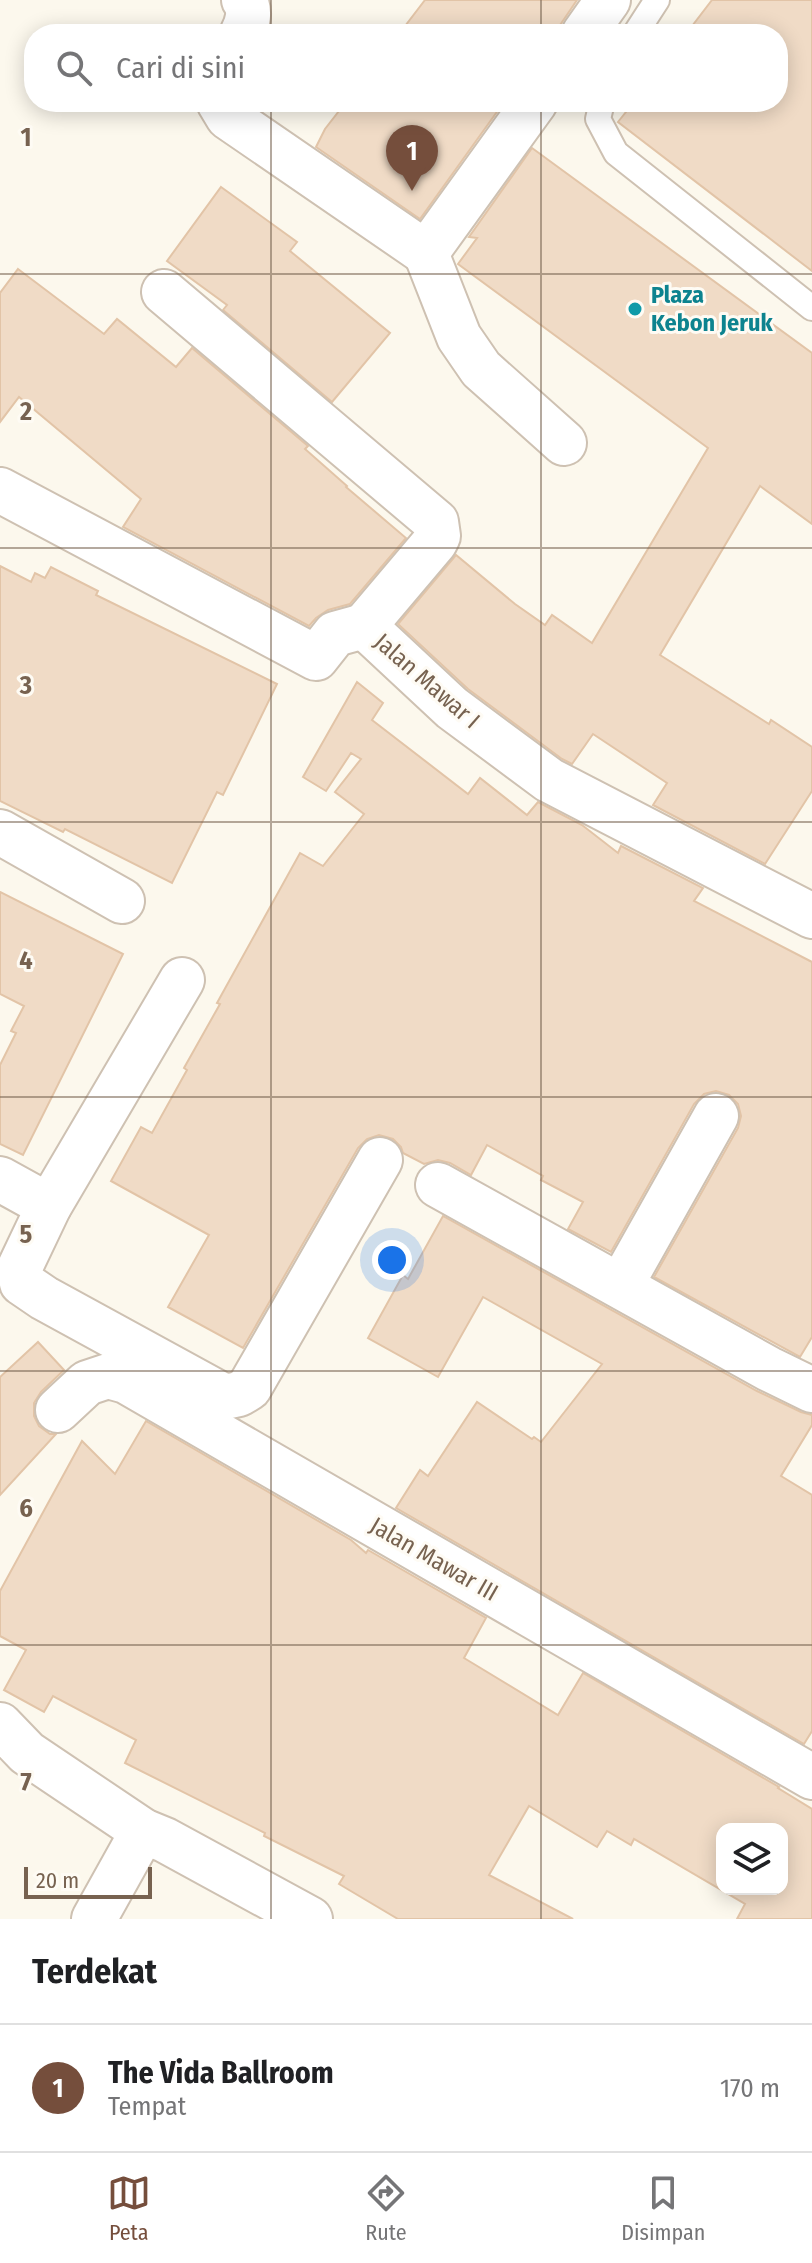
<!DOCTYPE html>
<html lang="id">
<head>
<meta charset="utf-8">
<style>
	body { margin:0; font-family:"Fira Sans Condensed",sans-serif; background:#f6f6f6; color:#202124 }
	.controls { position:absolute; right:24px; bottom:24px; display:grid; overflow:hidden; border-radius:16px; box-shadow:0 4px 20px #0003 }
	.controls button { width:72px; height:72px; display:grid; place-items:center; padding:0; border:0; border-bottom:2px solid #e0e0e0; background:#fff; color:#202124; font:40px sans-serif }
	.scale { position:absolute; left:24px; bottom:20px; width:128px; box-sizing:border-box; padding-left:8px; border:4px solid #776250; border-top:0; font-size:22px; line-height:28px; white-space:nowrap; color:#776250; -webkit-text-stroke:6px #fefbf4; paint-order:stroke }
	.you { position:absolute; left:392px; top:1260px; width:28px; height:28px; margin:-20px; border:6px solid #fff; border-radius:50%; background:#1a73e8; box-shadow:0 0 0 12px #1a73e833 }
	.badge { display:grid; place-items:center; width:52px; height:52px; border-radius:50%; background:#754e3c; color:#fff; font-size:26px; font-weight:700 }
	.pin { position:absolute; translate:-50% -66px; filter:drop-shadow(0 2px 4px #0008) }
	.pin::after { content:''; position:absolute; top:42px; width:28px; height:24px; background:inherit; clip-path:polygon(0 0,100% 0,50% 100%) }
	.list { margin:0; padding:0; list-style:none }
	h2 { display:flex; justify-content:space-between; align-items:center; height:104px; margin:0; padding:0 32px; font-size:34px }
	h2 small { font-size:26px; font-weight:400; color:#757577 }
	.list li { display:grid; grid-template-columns:52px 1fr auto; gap:24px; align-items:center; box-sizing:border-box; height:128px; padding:0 32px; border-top:2px solid #e0e0e0 }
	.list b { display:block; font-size:30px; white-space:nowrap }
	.list p { margin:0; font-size:26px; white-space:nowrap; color:#757577 }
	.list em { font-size:26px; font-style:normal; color:#757577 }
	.icon { flex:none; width:44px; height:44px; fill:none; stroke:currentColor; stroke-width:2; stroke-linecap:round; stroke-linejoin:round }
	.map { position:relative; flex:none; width:812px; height:1919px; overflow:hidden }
	.search { position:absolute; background:#fff; box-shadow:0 4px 20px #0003; left:24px; right:24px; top:24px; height:88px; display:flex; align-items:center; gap:20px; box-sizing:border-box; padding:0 28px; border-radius:32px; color:#757577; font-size:30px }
	.sheet { height:232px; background:#fff }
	nav { display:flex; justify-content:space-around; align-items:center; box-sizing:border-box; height:112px; border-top:2px solid #e0e0e0; background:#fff; font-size:22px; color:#757577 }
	nav a { display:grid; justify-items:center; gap:4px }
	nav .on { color:#754e3c }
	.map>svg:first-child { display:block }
</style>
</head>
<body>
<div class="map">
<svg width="812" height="1919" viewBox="0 0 812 1919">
	<rect width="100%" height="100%" fill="#fcf8ed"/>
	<g fill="#f0dbc6" stroke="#e2c4a7" stroke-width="2" fill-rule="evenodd">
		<path d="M425 0H577L554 34H399Z"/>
		<path d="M712 0H812V271L618 122 634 102H778V34H686Z"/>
		<path d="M346 102H504L420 219 316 147 325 129Z"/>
		<path d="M532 148 812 353V524L760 486 660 655 769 724 771 720 812 747V791L765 864 653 805 667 783 593 734 572 764 562 759 468 689 398 624 456 555 515 604 545 625 552 615 592 643 708 448 458 264 477 238 469 237Z"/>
		<path d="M221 187 297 242 290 251 390 333 332 402 223 310 227 305 167 261Z"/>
		<path d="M18 269 104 334 117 319 176 367 192 348 308 446 305 449 347 486 346 487 406 538 350 604 328 610 316 618 309 626 123 527 141 499 19 397 0 422V293Z"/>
		<path d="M0 566 31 582 35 573 45 578 51 567 98 591 96 595 277 684 223 795 217 792 172 883 65 829 63 832 0 801Z"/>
		<path d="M357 682 383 703 372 720 468 794 480 778 527 815 538 802 582 825 618 853 621 846 703 888 694 901 812 962V1337L800 1357 654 1277 738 1128 741 1116 738 1104 729 1095 716 1091 704 1094 694 1104 611 1252 568 1229 583 1202 541 1180 543 1176 487 1145 471 1175 450 1163 438 1160 424 1164 403 1153 401 1147 393 1139 379 1135 367 1139 358 1148 243 1348 168 1307 209 1235 111 1181 141 1127 152 1133 187 1070 184 1068 220 1004 217 1003 300 853 323 866 364 814 335 792 361 759 351 753 326 791 303 777Z"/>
		<path d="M0 892 123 954 23 1155 0 1144V1065L16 1033 11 1031 24 1006 0 994Z"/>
		<path d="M443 1216 757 1391 801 1412 812 1415V1425L781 1476 812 1495V1731L804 1744 396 1508 420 1470 428 1476 477 1402 532 1439 534 1437 541 1442 602 1364 483 1297 438 1377 368 1338 403 1275 408 1279Z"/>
		<path d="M38 1342 64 1370 41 1392 34 1403V1416L39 1426 50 1434H56L0 1495V1377Z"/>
		<path d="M146 1421 351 1540 366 1553 368 1550 486 1618 464 1658 558 1715 583 1673 779 1787 778 1788 812 1809V1919H737L745 1904 634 1839 631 1845 607 1831 597 1847 529 1806 489 1875 573 1919H398L339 1884 344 1876 264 1836 265 1833 125 1763 136 1740 53 1696 44 1712 4 1690 26 1650 0 1636V1591L82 1441 115 1474ZM722 1829H782V1889H722Z"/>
	</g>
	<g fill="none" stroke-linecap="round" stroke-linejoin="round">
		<defs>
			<g id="service">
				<path d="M635 34 657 0"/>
				<path d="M602 102 598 119 616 153 812 308"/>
			</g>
			<g id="minor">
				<path d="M242 34C248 23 251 10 244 0"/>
				<path d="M584 34 608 0"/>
				<path d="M219 102 228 117 426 253 535 102"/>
				<path d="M426 253 459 337 481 369 564 443"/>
				<path d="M164 292 436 522 438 536 435 542 364 626"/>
				<path d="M0 490 316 658 335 634 364 626"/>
				<path d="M364 626 452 708 549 780 812 916"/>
				<path d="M0 832 122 901"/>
				<path d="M182 980 49 1206 19 1269 22 1283 44 1298 225 1397 239 1394 249 1388 380 1160"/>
				<path d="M0 1179 49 1206"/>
				<path d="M438 1185 769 1369 812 1390"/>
				<path d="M621 1285 716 1116"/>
				<path d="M58 1410 87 1383 108 1376 126 1381 812 1777"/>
				<path d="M0 1725 27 1753 143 1831 165 1840 310 1919"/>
				<path d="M94 1919 143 1831"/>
			</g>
		</defs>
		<use href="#service" stroke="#cec1b2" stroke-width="28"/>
		<use href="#minor" stroke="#cec1b2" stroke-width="48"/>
		<use href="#service" stroke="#fff" stroke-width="24"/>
		<use href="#minor" stroke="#fff" stroke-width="44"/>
	</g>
	<path fill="none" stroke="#776250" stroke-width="2" stroke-opacity="0.55" d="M271 0V34M541 0V34M271 102V1919M541 102V1919M0 274H812M0 548H812M0 822H812M0 1097H812M0 1371H812M0 1645H812"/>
	<circle fill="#0f9aa8" stroke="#fefbf4" stroke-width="3" cx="635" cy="309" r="8"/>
	<g text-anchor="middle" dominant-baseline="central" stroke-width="6" stroke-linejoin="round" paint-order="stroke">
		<g font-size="24" font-weight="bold" fill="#0d838f" stroke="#fefbf4" text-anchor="start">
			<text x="651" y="295">Plaza<tspan x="651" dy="28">Kebon Jeruk</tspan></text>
		</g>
		<g font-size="24" fill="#776250" stroke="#fefbf4">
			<text transform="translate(427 681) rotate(41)">Jalan Mawar I</text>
			<text transform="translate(434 1559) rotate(30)">Jalan Mawar III</text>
		</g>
	</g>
	<g font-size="26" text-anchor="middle" font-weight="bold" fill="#776250" stroke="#fefbf4" stroke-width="6" stroke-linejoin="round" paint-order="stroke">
		<text x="26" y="146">1</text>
		<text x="26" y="420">2</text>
		<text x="26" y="694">3</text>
		<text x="26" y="969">4</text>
		<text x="26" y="1243">5</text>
		<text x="26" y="1517">6</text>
		<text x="26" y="1791">7</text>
	</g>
</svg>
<div class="controls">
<button><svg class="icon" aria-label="layers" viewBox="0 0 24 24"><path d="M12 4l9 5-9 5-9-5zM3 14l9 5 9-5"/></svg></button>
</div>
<div class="scale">20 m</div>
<div class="you"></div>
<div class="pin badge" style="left:412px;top:191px">1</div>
<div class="search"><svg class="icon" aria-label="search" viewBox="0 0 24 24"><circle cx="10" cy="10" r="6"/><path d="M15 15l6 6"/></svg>Cari di sini</div>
</div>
<section class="sheet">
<h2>Terdekat<small></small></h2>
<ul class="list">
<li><span class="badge">1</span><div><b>The Vida Ballroom</b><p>Tempat</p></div><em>170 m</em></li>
</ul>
</section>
<nav>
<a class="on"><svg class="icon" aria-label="map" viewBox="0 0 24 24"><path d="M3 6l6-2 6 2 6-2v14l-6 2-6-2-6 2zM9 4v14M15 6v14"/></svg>Peta</a>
<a><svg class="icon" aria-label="directions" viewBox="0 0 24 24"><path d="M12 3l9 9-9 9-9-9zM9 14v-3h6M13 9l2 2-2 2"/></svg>Rute</a>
<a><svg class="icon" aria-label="saved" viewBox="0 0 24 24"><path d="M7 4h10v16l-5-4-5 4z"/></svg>Disimpan</a>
</nav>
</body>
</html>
